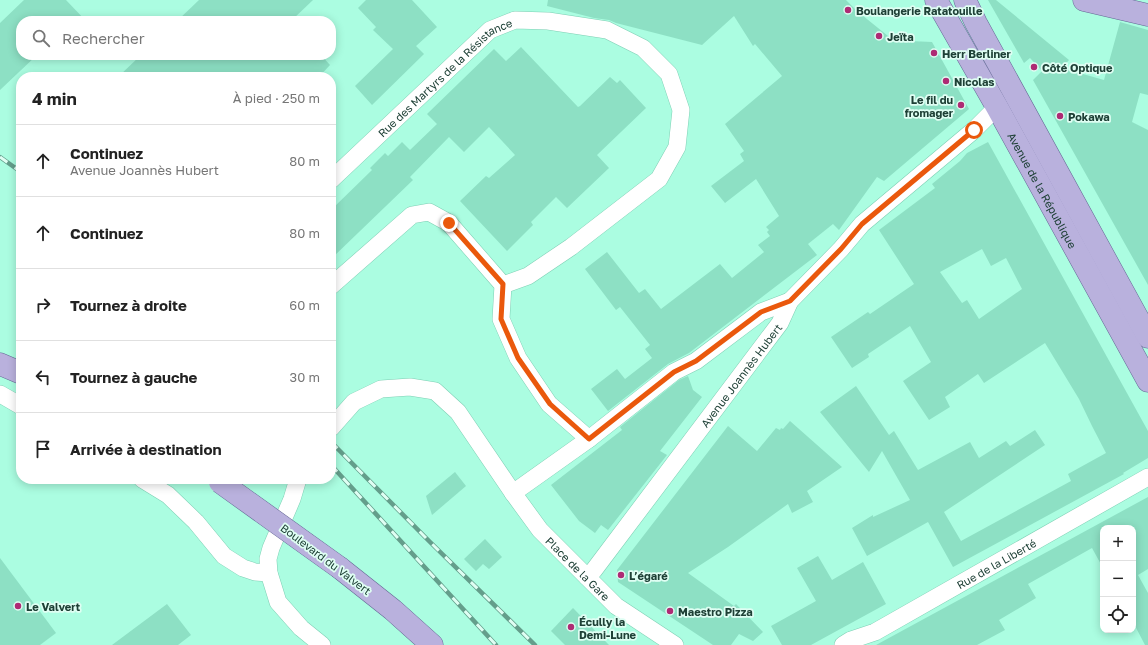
<!DOCTYPE html>
<html lang="fr">
<head>
<meta charset="utf-8">
<style>
	body { margin:0; font-family:"Golos Text",sans-serif; background:#f6f6f6; color:#222 }
	.controls { position:absolute; right:12px; bottom:12px; display:grid; overflow:hidden; border-radius:8px; box-shadow:0 2px 10px #0003 }
	.controls button { width:36px; height:36px; display:grid; place-items:center; padding:0; border:0; border-bottom:1px solid #e0e0e0; background:#fff; color:#222; font:20px sans-serif }
	.stop { position:absolute; width:12px; height:12px; margin:-9px; border:3px solid #ea580c; border-radius:50%; background:#fff }
	.stop.end { background:#ea580c; border-color:#fff; box-shadow:0 1px 4px #0008 }
	.list { margin:0; padding:0; list-style:none }
	h2 { display:flex; justify-content:space-between; align-items:center; height:52px; margin:0; padding:0 16px; font-size:17px }
	h2 small { font-size:13px; font-weight:400; color:#767676 }
	.list li { display:grid; grid-template-columns:26px 1fr auto; gap:12px; align-items:center; box-sizing:border-box; height:72px; padding:0 16px; border-top:1px solid #e0e0e0 }
	.list b { display:block; font-size:15px; white-space:nowrap }
	.list p { margin:0; font-size:13px; white-space:nowrap; color:#767676 }
	.list em { font-size:13px; font-style:normal; color:#767676 }
	.icon { flex:none; width:22px; height:22px; fill:none; stroke:currentColor; stroke-width:2; stroke-linecap:round; stroke-linejoin:round }
	.map { position:relative; flex:none; width:1148px; height:645px; overflow:hidden }
	.search { position:absolute; background:#fff; box-shadow:0 2px 10px #0003; left:16px; top:16px; width:320px; height:44px; display:flex; align-items:center; gap:10px; box-sizing:border-box; padding:0 14px; border-radius:16px; color:#767676; font-size:15px }
	.panel { position:absolute; background:#fff; box-shadow:0 2px 10px #0003; left:16px; top:72px; width:320px; height:412px; border-radius:16px }
	.map>svg:first-child { display:block }
</style>
</head>
<body>
<div class="map">
<svg width="1148" height="645" viewBox="0 0 1148 645">
	<rect width="100%" height="100%" fill="#abfde1"/>
	<g fill="#8de0c4" fill-rule="evenodd">
		<path d="M24 0H66L86 21H21V55H37L0 90V23Z"/>
		<path d="M199 0H313L291 21H177Z"/>
		<path d="M366 0H412L437 27 416 46 424 54 372 105 355 86 393 49 373 30 376 27 358 8Z"/>
		<path d="M548 0H846L857 11 888 36 910 41 932 42 969 109 884 181 877 177 839 230 833 224 808 244 817 255 689 353 668 364 608 411 591 389 617 369 625 379 652 358 645 349 650 345 620 307 616 310 585 269 607 252 639 293 645 289 661 309 720 264 732 278 764 252 758 245 770 236 767 232 769 230 766 227 779 216 756 179 725 203 711 186 744 161 740 154 744 151 725 124 782 76 755 44 753 46 734 16 702 45 616 23 609 20 594 18 547 6Z"/>
		<path d="M988 0H996L1069 60 1062 68 1104 80 1120 22 1148 30V95L1140 93 1132 122 1148 130V285L1033 80 1042 71 1030 58 1024 63Z"/>
		<path d="M521 47 578 107 580 106 610 77 617 83 620 80 646 108 597 155 609 168 567 208 556 197 531 222 533 225 507 251 460 201 486 176 489 178 515 155 489 127 464 152 449 137 410 177 413 180 331 259V210L372 170 370 168 385 153 388 156 402 142 410 150 437 124 427 114 494 49 506 61Z"/>
		<path d="M141 55H321L330 65 319 77H118Z"/>
		<path d="M988 142 1148 431V458L1123 473 1124 474 953 567 928 522 867 556 852 528 873 515V517L910 500 882 451 869 472 820 412 856 386 889 435 894 431 918 470 970 442 979 458 1006 441 1010 446 1035 430 1045 445 944 512 961 541 1071 481 1068 474 1106 453 1092 426 1079 399 1045 343 984 383 978 374 945 397 950 407 929 420 903 381 931 362 910 326 868 354 869 357 852 368 831 337 868 312 870 314 914 284 879 230 935 188 932 184 960 161 967 153ZM982 249 991 266 1006 258 1022 289 979 319 967 300 962 303 940 272Z"/>
		<path d="M688 376 693 390 702 397 660 451 667 455 608 530 601 525 595 533 579 521 551 485 622 430 620 427 679 380Z"/>
		<path d="M790 421 842 467 807 491 813 502 792 513 788 504 728 547 688 573 734 606 736 604 763 632 753 641 739 634 731 645H713L618 582 617 570 728 426 757 451 776 428 780 430 781 428 783 429Z"/>
		<path d="M455 472 466 486 432 515 426 496Z"/>
		<path d="M1148 497V569L1138 575 1148 593V645H1145L1133 622V528H1103V568L1092 548 1028 584 1036 598 999 620 1005 630 977 645H876Z"/>
		<path d="M485 539 502 557 489 569 483 564 476 571 464 559Z"/>
		<path d="M818 556 832 580 863 562 886 604 811 645H782L771 626 816 601 797 568Z"/>
		<path d="M0 558 56 633 40 645H0Z"/>
		<path d="M167 604 191 635 178 645H112Z"/>
		<path d="M573 608 609 645H565L551 631Z"/>
	</g>
	<g fill="none" stroke-linecap="round" stroke-linejoin="round">
		<defs>
			<g id="minor">
				<path id="s1" d="M331 180 490 30 515 20 548 21 607 30 643 48 669 74 681 110 677 147 659 179 571 247 528 276 503 285"/>
				<path d="M331 286 412 215 429 212 449 223 503 285 501 319 518 358 549 404 589 439"/>
				<path d="M0 394 21 406"/>
				<path id="s2" d="M331 428 354 402 381 389 410 387 435 391 458 412 513 493 540 530 616 606 675 645"/>
				<path d="M142 479 168 495 196 522 224 556 243 568 255 572 269 573"/>
				<path d="M298 479 292 499 271 548 268 559 269 573 278 602 301 628 322 645"/>
				<path d="M513 493 589 439 674 372 696 361 761 312 790 301"/>
				<path id="s3" d="M587 577 594 570 780 323 790 301 841 249 862 224 974 130 997 107"/>
				<path id="s4" d="M843 645 851 640 875 632 1148 477"/>
			</g>
			<g id="primary">
				<path id="s5" d="M936 0 997 107 1148 381"/>
				<path d="M965 0 976 23 1148 337"/>
				<path d="M1084 0 1148 15"/>
				<path d="M0 364 21 373"/>
				<path d="M340 568 393 610 432 645"/>
			</g>
		</defs>
		<use href="#minor" stroke="#7ecfb4" stroke-width="18"/>
		<use href="#primary" stroke="#646894" stroke-width="23"/>
		<use href="#minor" stroke="#fff" stroke-width="17"/>
		<use href="#primary" stroke="#b9b1dd" stroke-width="22"/>
		<defs>
			<g id="rail">
				<path d="M0 157 21 172"/>
				<path d="M331 442 430 542 535 645"/>
				<path d="M331 465 496 645"/>
			</g>
		</defs>
		<use href="#rail" stroke="#649e8b" stroke-width="4.5"/>
		<use href="#rail" stroke="#dffef3" stroke-width="3" stroke-dasharray="9" stroke-linecap="butt"/>
		<defs>
			<path id="primary-bridge" d="M220 482 340 568"/>
		</defs>
		<use href="#primary-bridge" stroke="#646894" stroke-width="23" stroke-linecap="butt"/>
		<use href="#primary-bridge" stroke="#b9b1dd" stroke-width="22"/>
	</g>
	<g fill="none" stroke-linecap="round" stroke-linejoin="round">
		<path stroke="#ea580c" stroke-width="5" d="M449 223 503 284 501 319 518 358 550 404 589 439 674 372 696 361 761 312 790 301 841 249 862 224 974 130"/>
	</g>
	<g fill="#ae2b74" stroke="#dffef3" stroke-width="1.5">
		<circle cx="848" cy="10" r="4"/>
		<circle cx="879" cy="36" r="4"/>
		<circle cx="934" cy="53" r="4"/>
		<circle cx="1034" cy="67" r="4"/>
		<circle cx="946" cy="81" r="4"/>
		<circle cx="961" cy="105" r="4"/>
		<circle cx="1060" cy="116" r="4"/>
		<circle cx="621" cy="575" r="4"/>
		<circle cx="18" cy="606" r="4"/>
		<circle cx="670" cy="611" r="4"/>
		<circle cx="571" cy="627" r="4"/>
	</g>
	<g text-anchor="middle" dominant-baseline="central" stroke-width="3.5" stroke-linejoin="round" paint-order="stroke">
		<g font-size="11" font-weight="bold" fill="#1e4036" stroke="#dffef3" text-anchor="start">
			<text x="856" y="10">Boulangerie Ratatouille</text>
			<text x="887" y="36">Jeïta</text>
			<text x="942" y="53">Herr Berliner</text>
			<text x="1042" y="67">Côté Optique</text>
			<text x="954" y="81">Nicolas</text>
			<text x="953" y="99" text-anchor="end">Le fil du<tspan x="953" dy="13">fromager</tspan></text>
			<text x="1068" y="116">Pokawa</text>
			<text x="629" y="575">L’égaré</text>
			<text x="26" y="606">Le Valvert</text>
			<text x="678" y="611">Maestro Pizza</text>
			<text x="579" y="621">Écully la<tspan x="579" dy="13">Demi-Lune</tspan></text>
		</g>
		<g font-size="11" fill="#1e4036" stroke="#dffef3">
			<text stroke="none"><textPath href="#s1" startOffset="154">Rue des Martyrs de la Résistance</textPath></text>
			<text stroke="none"><textPath href="#s5" startOffset="218">Avenue de la République</textPath></text>
			<text stroke="none"><textPath href="#s3" startOffset="254">Avenue Joannès Hubert</textPath></text>
			<text transform="translate(326 559) rotate(37)">Boulevard du Valvert</text>
			<text stroke="none"><textPath href="#s4" startOffset="174">Rue de la Liberté</textPath></text>
			<text stroke="none"><textPath href="#s2" startOffset="348">Place de la Gare</textPath></text>
		</g>
	</g>
</svg>
<div class="controls">
<button>+</button>
<button>−</button>
<button><svg class="icon" aria-label="locate" viewBox="0 0 24 24"><circle cx="12" cy="12" r="6"/><path d="M12 2v4M12 18v4M2 12h4M18 12h4"/></svg></button>
</div>
<div class="stop" style="left:974px;top:130px"></div>
<div class="stop end" style="left:449px;top:223px"></div>
<div class="search"><svg class="icon" aria-label="search" viewBox="0 0 24 24"><circle cx="10" cy="10" r="6"/><path d="M15 15l6 6"/></svg>Rechercher</div>
<section class="panel">
<h2>4 min<small>À pied · 250 m</small></h2>
<ul class="list">
<li><svg class="icon" aria-label="ahead" viewBox="0 0 24 24"><path d="M12 20V5M6 11l6-6 6 6"/></svg><div><b>Continuez</b><p>Avenue Joannès Hubert</p></div><em>80 m</em></li>
<li><svg class="icon" aria-label="ahead" viewBox="0 0 24 24"><path d="M12 20V5M6 11l6-6 6 6"/></svg><div><b>Continuez</b></div><em>80 m</em></li>
<li><svg class="icon" aria-label="right" viewBox="0 0 24 24"><path d="M7 20v-9h11M14 6l5 5-5 5"/></svg><div><b>Tournez à droite</b></div><em>60 m</em></li>
<li><svg class="icon" aria-label="left" viewBox="0 0 24 24"><path d="M17 20v-9H6M10 6l-5 5 5 5"/></svg><div><b>Tournez à gauche</b></div><em>30 m</em></li>
<li><svg class="icon" aria-label="arrive" viewBox="0 0 24 24"><path d="M6 21V4h12l-3 4 3 4H6"/></svg><div><b>Arrivée à destination</b></div></li>
</ul>
</section>
</div>
</body>
</html>
